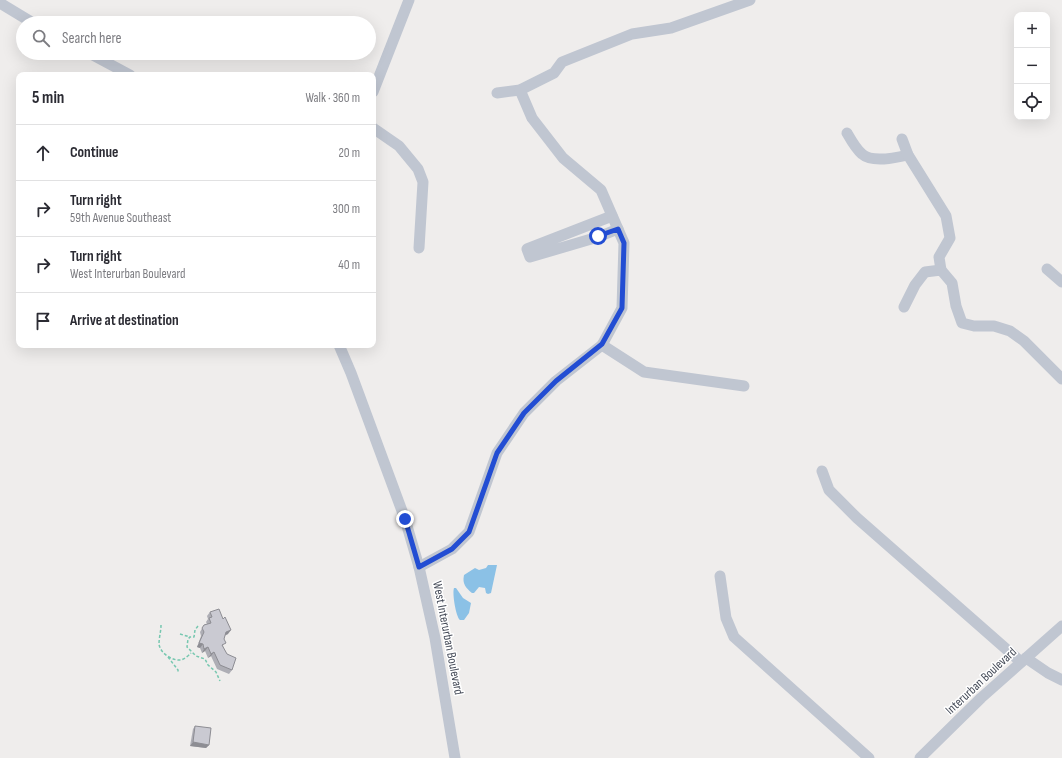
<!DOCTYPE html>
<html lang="en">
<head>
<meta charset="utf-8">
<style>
	body { margin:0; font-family:"Sofia Sans Condensed",sans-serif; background:#f2f2f3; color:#2b2b33 }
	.controls { position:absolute; right:12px; top:12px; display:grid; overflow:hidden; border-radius:8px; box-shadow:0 4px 16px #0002 }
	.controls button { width:36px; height:36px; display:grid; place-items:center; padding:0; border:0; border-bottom:1px solid #e1e1e2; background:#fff; color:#2b2b33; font:20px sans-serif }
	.stop { position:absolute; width:12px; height:12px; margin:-9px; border:3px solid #224dd3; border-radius:50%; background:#fff }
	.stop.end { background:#224dd3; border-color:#fff; box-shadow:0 1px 4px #0008 }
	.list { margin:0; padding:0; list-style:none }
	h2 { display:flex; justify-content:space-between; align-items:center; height:52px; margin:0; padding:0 16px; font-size:17px }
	h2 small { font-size:13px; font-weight:400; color:#7c7c81 }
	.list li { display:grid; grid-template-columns:26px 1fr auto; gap:12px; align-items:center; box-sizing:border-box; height:56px; padding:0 16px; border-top:1px solid #e1e1e2 }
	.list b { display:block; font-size:15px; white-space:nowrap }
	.list p { margin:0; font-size:13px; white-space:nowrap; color:#7c7c81 }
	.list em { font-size:13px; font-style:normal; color:#7c7c81 }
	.icon { flex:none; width:22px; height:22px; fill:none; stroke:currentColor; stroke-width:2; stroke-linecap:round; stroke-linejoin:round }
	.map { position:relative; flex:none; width:1062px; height:758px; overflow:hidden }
	.search { position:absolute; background:#fff; box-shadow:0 4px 16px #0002; left:16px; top:16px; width:360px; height:44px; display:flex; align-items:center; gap:10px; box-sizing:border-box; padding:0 14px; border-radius:22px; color:#7c7c81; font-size:15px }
	.panel { position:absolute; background:#fff; box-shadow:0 4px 16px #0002; left:16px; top:72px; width:360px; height:276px; border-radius:8px }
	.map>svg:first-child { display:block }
</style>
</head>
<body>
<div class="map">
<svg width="1062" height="758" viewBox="0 0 1062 758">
	<rect width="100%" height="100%" fill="#efedec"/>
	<g fill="#8bc1e6">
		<path d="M488 565H497L491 593 488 594 486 593 485 588 479 587 474 593H472C466 588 462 584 464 575L475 568 479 570 486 568Z"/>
		<path d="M454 588H456L463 598 471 603 469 613 464 620C463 620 461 620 460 620 456 617 452 593 454 588Z"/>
	</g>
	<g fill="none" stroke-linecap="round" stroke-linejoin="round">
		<g stroke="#76c7af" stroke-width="1.5" stroke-dasharray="3 2" stroke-linecap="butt">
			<path d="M161 625C161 631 159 638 159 644 160 653 172 661 181 660 185 659 189 655 191 653"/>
			<path d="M198 626 195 630 194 637H190L188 639 187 647 196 656 205 659 208 665 216 672 220 681"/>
			<path d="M180 634 190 637"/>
			<path d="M168 657 178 670V673"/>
		</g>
		<g stroke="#c0c6d1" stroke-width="11">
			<path d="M0 3 33 23"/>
			<path d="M89 53 130 75"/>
			<path d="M373 92 409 0"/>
			<path d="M497 93 520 90 554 73 562 62 632 34 671 28 750 0"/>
			<path d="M373 128 399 146 418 169 423 182 419 248"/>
			<path d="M847 133C851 140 856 149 862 154 872 163 895 158 908 155"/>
			<path d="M902 139 908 155 946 216 950 238 939 257 941 270"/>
			<path d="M612 216 527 249 530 257 598 237 618 229"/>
			<path d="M1047 269 1062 282"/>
			<path d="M904 307 915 285 925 272 941 270 952 283 956 306 962 323 974 326H994L1010 331 1024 341 1062 379"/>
			<path d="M339 345 351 373 405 519 419 567 435 638 455 758"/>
			<path d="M602 345 644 372 744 386"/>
			<path d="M822 471 829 490 857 518 1021 662"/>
			<path d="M419 567 452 549 469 532 497 453 524 413 556 381 602 345 622 308 624 243 601 190 563 158 532 118 520 90"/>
			<path d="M720 576 726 618 734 637 869 758"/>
			<path d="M1026 658 1048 673 1062 680"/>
			<path d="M920 758 981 698 1062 626"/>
		</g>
	</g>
	<g fill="#aeaeb5">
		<path d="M210 612 228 634 225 635 224 639 223 646 232 670 229 674 217 669 211 656 208 658 205 651 202 653 200 648 197 647 201 636 200 632 204 625 207 624 206 622 208 619 207 616Z"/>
		<path d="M195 726 209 745 206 748 190 746 193 729Z"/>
	</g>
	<g fill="#8d8d93">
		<path d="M231 630 228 634 224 636 226 632Z"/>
		<path d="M199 643 203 644 200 648 197 647Z"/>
		<path d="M208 647 205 651 202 653 204 649Z"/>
		<path d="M214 652 211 656 208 658 211 654Z"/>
		<path d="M193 742 209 745 206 748 190 746Z"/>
	</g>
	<g fill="#cacad2" stroke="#8d8d93">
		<path d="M219 609 223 619 225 617 231 630 226 632 224 639 226 643 222 645 227 654 236 658 232 670 220 665 214 652 211 654 208 647 204 649 203 644 199 643 204 632 202 628 204 625 211 623 209 618 212 617 210 612Z"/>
		<path d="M195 726 211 728 209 745 193 742Z"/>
	</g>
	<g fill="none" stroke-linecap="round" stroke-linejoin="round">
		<path stroke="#224dd3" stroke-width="5" d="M405 519 419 567 452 549 469 532 497 453 524 413 556 381 602 344 622 308 624 243 618 229 598 236"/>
	</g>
	<g text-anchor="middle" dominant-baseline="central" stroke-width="3" stroke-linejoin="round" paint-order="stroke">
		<g font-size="13" fill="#464c59" stroke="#fff">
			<text transform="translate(448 638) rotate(79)">West Interurban Boulevard</text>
			<text transform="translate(981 681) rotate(-43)">Interurban Boulevard</text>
		</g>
	</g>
</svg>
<div class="controls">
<button>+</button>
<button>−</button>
<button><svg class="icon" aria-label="locate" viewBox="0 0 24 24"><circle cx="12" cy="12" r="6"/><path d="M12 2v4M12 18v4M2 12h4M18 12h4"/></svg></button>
</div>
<div class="stop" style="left:598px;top:236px"></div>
<div class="stop end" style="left:405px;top:519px"></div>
<div class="search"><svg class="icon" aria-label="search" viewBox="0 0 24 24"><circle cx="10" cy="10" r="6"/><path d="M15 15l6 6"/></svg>Search here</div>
<section class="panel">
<h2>5 min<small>Walk · 360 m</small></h2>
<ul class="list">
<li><svg class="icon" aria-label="ahead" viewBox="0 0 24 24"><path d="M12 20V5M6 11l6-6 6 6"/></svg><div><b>Continue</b></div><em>20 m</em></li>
<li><svg class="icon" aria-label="right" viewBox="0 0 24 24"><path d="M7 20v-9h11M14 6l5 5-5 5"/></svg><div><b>Turn right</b><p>59th Avenue Southeast</p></div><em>300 m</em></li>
<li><svg class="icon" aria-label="right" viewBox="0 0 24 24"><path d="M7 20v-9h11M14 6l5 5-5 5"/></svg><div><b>Turn right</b><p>West Interurban Boulevard</p></div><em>40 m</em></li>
<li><svg class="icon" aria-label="arrive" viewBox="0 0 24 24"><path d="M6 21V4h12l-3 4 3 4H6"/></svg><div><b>Arrive at destination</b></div></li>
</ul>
</section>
</div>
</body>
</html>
